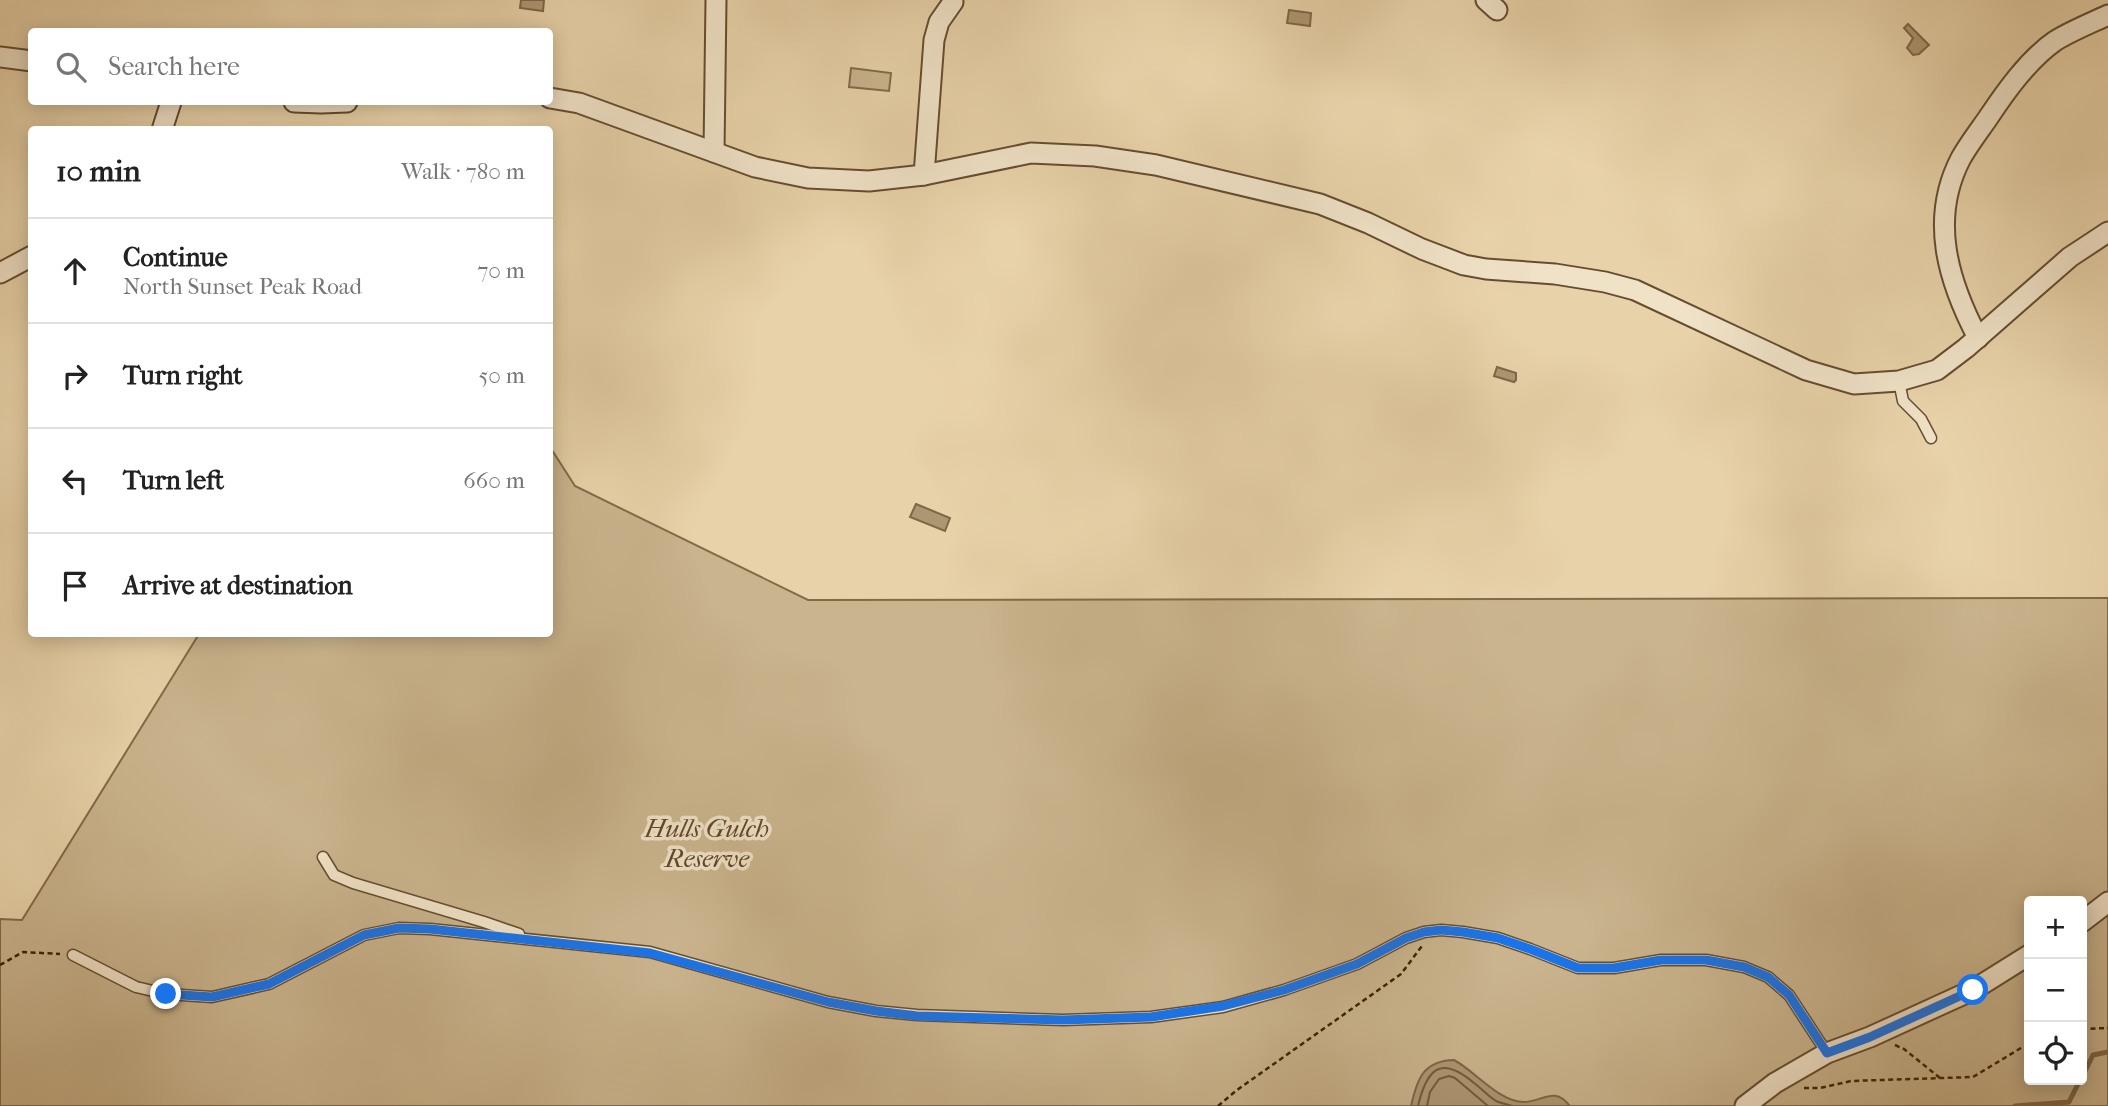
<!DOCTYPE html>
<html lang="en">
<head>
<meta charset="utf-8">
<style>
	body { margin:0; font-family:"IM FELL French Canon",serif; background:#f6f6f6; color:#222 }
	.controls { position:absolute; right:21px; bottom:21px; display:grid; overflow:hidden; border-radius:7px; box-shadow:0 4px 18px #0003 }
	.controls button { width:63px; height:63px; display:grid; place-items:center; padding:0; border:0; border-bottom:2px solid #e0e0e0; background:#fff; color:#222; font:35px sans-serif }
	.stop { position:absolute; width:21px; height:21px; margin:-16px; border:5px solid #1a73e8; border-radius:50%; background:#fff }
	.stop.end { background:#1a73e8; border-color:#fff; box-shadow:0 2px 7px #0008 }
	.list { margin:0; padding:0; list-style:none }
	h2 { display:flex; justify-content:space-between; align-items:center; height:91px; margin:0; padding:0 28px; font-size:30px }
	h2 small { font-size:23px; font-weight:400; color:#767676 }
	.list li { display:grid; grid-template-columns:46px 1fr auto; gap:21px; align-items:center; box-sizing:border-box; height:105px; padding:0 28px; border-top:2px solid #e0e0e0 }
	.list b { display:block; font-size:26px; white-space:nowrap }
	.list p { margin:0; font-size:23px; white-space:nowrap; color:#767676 }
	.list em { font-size:23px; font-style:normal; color:#767676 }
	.icon { flex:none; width:38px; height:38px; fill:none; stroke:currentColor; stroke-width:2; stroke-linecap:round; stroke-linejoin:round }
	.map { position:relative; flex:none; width:2108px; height:1106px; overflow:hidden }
	.search { position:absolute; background:#fff; box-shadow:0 4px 18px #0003; left:28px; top:28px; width:525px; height:77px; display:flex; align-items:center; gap:18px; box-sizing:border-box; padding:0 24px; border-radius:7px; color:#767676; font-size:26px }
	.panel { position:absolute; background:#fff; box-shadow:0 4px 18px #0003; left:28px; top:126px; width:525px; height:511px; border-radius:7px }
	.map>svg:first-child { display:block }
</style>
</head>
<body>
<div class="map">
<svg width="2108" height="1106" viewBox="0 0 2108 1106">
	<rect width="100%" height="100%" fill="#e8d2a9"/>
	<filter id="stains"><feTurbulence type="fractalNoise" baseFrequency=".00286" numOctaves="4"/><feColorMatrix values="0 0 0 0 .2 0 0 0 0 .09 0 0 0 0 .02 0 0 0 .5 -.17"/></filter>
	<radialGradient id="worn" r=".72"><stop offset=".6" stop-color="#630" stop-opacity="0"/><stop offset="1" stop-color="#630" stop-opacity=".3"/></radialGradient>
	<g fill="#cab48d" stroke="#826a4a" stroke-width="2" fill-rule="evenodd">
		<path d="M851 68 891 73 889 91 849 87Z"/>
		<path d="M550 447 575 486 808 600 2108 598V1106H0V919L22 920 199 634H550ZM2029 901H2082V1080H2029Z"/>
	</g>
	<g fill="#ad9672" stroke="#7f6747" stroke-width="2">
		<path d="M521 0H544L543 11 520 8Z"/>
		<path d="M1289 10 1311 13 1310 26 1287 23Z"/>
		<path d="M1908 24 1929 45 1919 54 1913 55 1907 48 1913 38 1904 28Z"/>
		<path d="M1497 367 1516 373V380L1514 382 1494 376Z"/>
		<path d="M916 504 950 518 945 531 910 517Z"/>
		<path d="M1454 1060C1475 1071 1500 1103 1525 1102 1544 1101 1554 1086 1570 1106H1411C1417 1079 1423 1061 1454 1060Z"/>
	</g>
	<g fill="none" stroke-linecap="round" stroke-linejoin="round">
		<g stroke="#745c3c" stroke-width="2">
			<path d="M1418 1106C1427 1068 1441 1055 1474 1083 1481 1088 1488 1096 1496 1101 1500 1103 1507 1104 1512 1106"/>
			<path d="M1427 1106 1430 1092 1439 1079 1449 1076 1455 1078 1488 1106"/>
		</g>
		<g stroke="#7f6747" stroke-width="5">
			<path d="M2082 1077 2093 1055 2108 1052"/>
			<path d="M2015 1106 2069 1102 2080 1080"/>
		</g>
		<defs>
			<g id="service">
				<path d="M1899 381 1903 401 1921 419 1931 438"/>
				<path d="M323 857 334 875 353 883 484 922 519 934"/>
				<path d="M73 955 136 987 166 994 212 997 269 984 364 935 399 928 430 929 650 952 828 1002 876 1011 917 1015 1063 1020 1151 1017 1223 1007 1284 990 1357 964 1406 938 1424 932 1441 930 1463 932 1498 938 1530 949 1578 968H1614L1661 960H1706L1744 967 1768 977 1789 995 1827 1053"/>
			</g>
			<g id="minor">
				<path d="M1486 0 1497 10"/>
				<path d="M0 57 32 61"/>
				<path d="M550 98 579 103 755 167 808 178 869 181 924 175 1031 153 1095 156 1156 165 1320 204 1368 223 1422 249 1464 265 1486 269 1555 274 1605 282 1635 290 1806 370 1854 384 1899 381 1937 370 1966 348 2070 257 2108 232"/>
				<path d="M294 102 321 103 347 102"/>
				<path d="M162 130 171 102"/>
				<path d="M714 152 716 0"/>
				<path d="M924 175 934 40 939 22 953 2"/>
				<path d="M0 273 32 256"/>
				<path d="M1978 338C1948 281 1929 219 1961 158 1969 144 1979 131 1988 118 2006 91 2028 60 2055 41 2071 31 2091 23 2108 15"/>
				<path d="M2082 922 2108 902"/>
				<path d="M1745 1106 1775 1083 1827 1053 1870 1037 1973 990 2029 955"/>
			</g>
		</defs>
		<use href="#service" stroke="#664d2f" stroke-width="13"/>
		<use href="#minor" stroke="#664d2f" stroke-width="23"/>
		<g stroke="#3a2106" stroke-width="2.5" stroke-dasharray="5 3.5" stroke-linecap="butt">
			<path d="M0 965 23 952 60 954"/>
			<path d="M2082 1029 2108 1028"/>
			<path d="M1895 1045 1904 1049 1940 1078"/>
			<path d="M1804 1088H1820L1851 1081 1973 1077 2021 1048 2029 1045"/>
			<path d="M1218 1106 1237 1090 1401 974 1422 946"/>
		</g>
		<use href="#service" stroke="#f0e2c7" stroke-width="10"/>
		<use href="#minor" stroke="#f0e2c7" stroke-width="19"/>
	</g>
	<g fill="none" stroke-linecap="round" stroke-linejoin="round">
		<path stroke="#1a73e8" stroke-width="9" d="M166 994 212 997 269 984 364 935 399 928 430 929 650 953 828 1002 876 1011 917 1016 1063 1020 1151 1017 1223 1006 1284 990 1357 964 1406 938 1424 932 1441 930 1463 932 1498 938 1530 949 1578 968H1614L1661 960H1706L1744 967 1768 977 1789 995 1827 1053 1870 1037 1973 990"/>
	</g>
	<g text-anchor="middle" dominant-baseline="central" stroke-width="7" stroke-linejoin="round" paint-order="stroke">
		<g font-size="26" font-style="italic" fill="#5e4628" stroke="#f0e2c7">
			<text x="707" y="828">Hulls Gulch<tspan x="707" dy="30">Reserve</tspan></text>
		</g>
	</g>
	<rect width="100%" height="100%" filter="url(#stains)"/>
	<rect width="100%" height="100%" fill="url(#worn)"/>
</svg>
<div class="controls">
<button>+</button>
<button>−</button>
<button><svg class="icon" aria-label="locate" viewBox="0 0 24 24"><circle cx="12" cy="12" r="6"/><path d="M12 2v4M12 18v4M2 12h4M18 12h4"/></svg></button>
</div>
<div class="stop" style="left:1973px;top:990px"></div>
<div class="stop end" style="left:166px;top:994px"></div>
<div class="search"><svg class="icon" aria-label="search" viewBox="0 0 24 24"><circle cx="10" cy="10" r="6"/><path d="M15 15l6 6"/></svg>Search here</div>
<section class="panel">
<h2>10 min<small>Walk · 780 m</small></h2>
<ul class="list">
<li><svg class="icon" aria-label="ahead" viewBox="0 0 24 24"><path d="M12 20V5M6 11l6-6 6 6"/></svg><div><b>Continue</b><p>North Sunset Peak Road</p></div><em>70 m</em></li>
<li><svg class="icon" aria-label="right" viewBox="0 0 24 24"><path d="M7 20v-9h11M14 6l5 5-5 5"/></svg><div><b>Turn right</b></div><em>50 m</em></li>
<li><svg class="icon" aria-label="left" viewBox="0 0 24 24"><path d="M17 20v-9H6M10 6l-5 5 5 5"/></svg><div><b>Turn left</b></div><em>660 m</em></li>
<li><svg class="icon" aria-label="arrive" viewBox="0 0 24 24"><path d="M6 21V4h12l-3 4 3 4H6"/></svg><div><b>Arrive at destination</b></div></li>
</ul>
</section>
</div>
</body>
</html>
